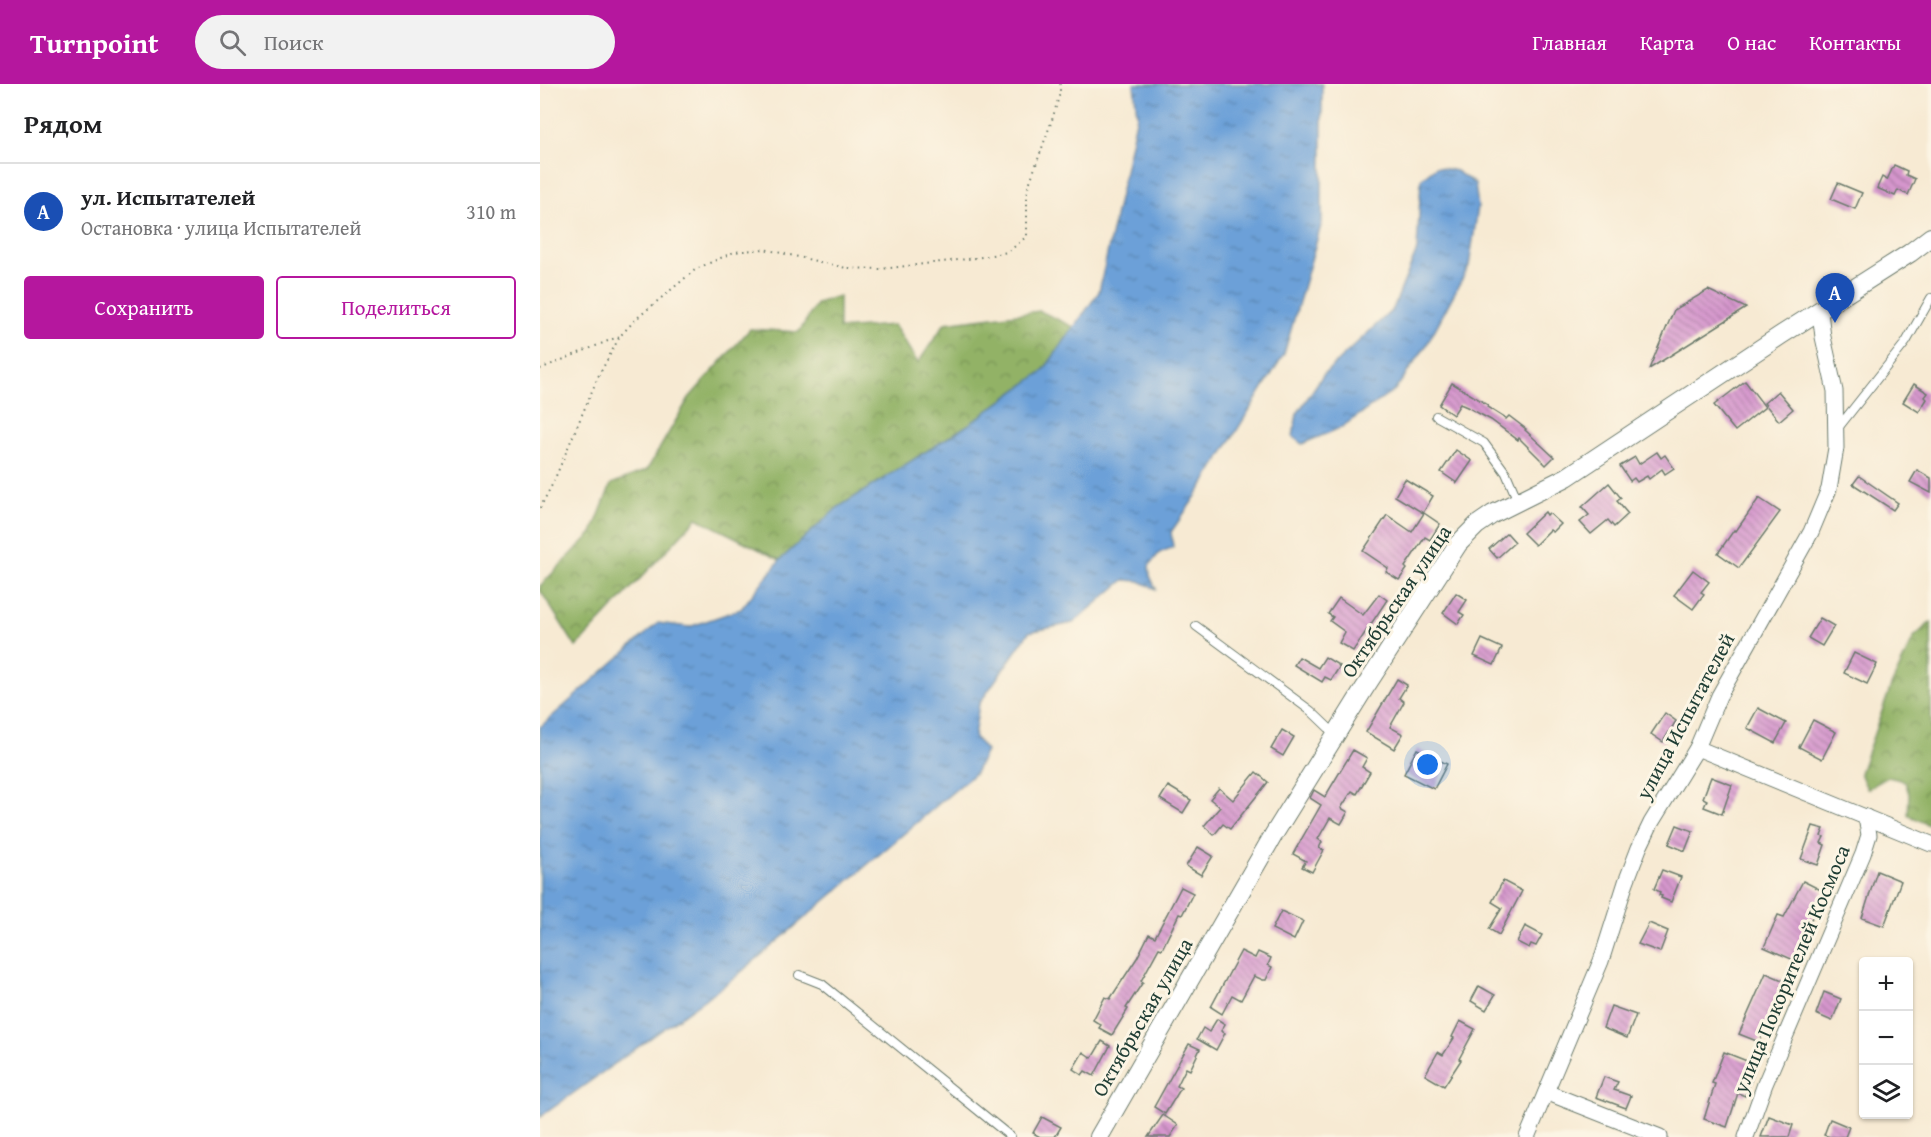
<!DOCTYPE html>
<html lang="ru">
<head>
<meta charset="utf-8">
<style>
	body { margin:0; font-family:"Gentium Book Plus",serif; background:#f2f2f2; color:#202124 }
	.controls { position:absolute; right:18px; bottom:18px; display:grid; overflow:hidden; border-radius:6px; box-shadow:0 2px 4px #0004 }
	.controls button { width:54px; height:54px; display:grid; place-items:center; padding:0; border:0; border-bottom:2px solid #e0e0e0; background:#fff; color:#202124; font:30px sans-serif }
	.you { position:absolute; left:888px; top:681px; width:21px; height:21px; margin:-15px; border:4px solid #fff; border-radius:50%; background:#1a73e8; box-shadow:0 0 0 9px #1a73e833 }
	.badge { display:grid; place-items:center; width:39px; height:39px; border-radius:50%; background:#b5179e; color:#fff; font-size:20px; font-weight:700 }
	.pin { position:absolute; translate:-50% -50px; filter:drop-shadow(0 2px 3px #0008) }
	.pin::after { content:''; position:absolute; top:32px; width:21px; height:18px; background:inherit; clip-path:polygon(0 0,100% 0,50% 100%) }
	.list { margin:0; padding:0; list-style:none }
	h2 { display:flex; justify-content:space-between; align-items:center; height:78px; margin:0; padding:0 24px; font-size:26px }
	h2 small { font-size:20px; font-weight:400; color:#757577 }
	.list li { display:grid; grid-template-columns:39px 1fr auto; gap:18px; align-items:center; box-sizing:border-box; height:96px; padding:0 24px; border-top:2px solid #e0e0e0 }
	.list b { display:block; font-size:22px; white-space:nowrap }
	.list p { margin:0; font-size:20px; white-space:nowrap; color:#757577 }
	.list em { font-size:20px; font-style:normal; color:#757577 }
	.actions { display:flex; gap:12px; padding:18px 24px }
	.actions a { flex:1; padding:14px 0; border:2px solid #b5179e; border-radius:6px; text-align:center; font-size:21px; color:#b5179e }
	.actions .main { background:#b5179e; color:#fff }
	.icon { flex:none; width:33px; height:33px; fill:none; stroke:currentColor; stroke-width:2; stroke-linecap:round; stroke-linejoin:round }
	.map { position:relative; flex:none; width:1391px; height:1053px; overflow:hidden }
	header { display:flex; align-items:center; gap:36px; box-sizing:border-box; height:84px; padding:0 30px; background:#b5179e; color:#fff }
	header strong { font-size:28px }
	nav { display:flex; gap:33px; margin-inline-start:auto; font-size:21px }
	.search { width:420px; height:54px; background:#f2f2f2; display:flex; align-items:center; gap:15px; box-sizing:border-box; padding:0 21px; border-radius:33px; color:#757577; font-size:22px }
	main { display:flex }
	aside { flex:1; background:#fff }
	.map>svg:first-child { display:block }
</style>
</head>
<body>
<header>
<strong>Turnpoint</strong>
<div class="search"><svg class="icon" aria-label="search" viewBox="0 0 24 24"><circle cx="10" cy="10" r="6"/><path d="M15 15l6 6"/></svg>Поиск</div>
<nav><a>Главная</a><a>Карта</a><a>О нас</a><a>Контакты</a></nav>
</header>
<main>
<aside>
<h2>Рядом<small></small></h2>
<ul class="list">
<li><span class="badge" style="background:#1a4fb4">A</span><div><b>ул. Испытателей</b><p>Остановка · улица Испытателей</p></div><em>310 m</em></li>
</ul>
<div class="actions"><a class="main">Сохранить</a><a>Поделиться</a></div>
</aside>
<div class="map">
<svg width="1391" height="1053" viewBox="0 0 1391 1053">
	<defs>
		<pattern id="forest-crowns" width="20" height="18" patternUnits="userSpaceOnUse" patternTransform="scale(1.5)"><rect width="20" height="18" fill="#92b266"/><path d="M2 6a3 3 0 1 1 6 0M12 15a3 3 0 1 1 6 0" fill="none" stroke="#779255"/></pattern>
		<pattern id="water-ripples" width="26" height="14" patternUnits="userSpaceOnUse" patternTransform="scale(1.5)"><rect width="26" height="14" fill="#6ca0d8"/><path d="M2 4q2-2 4 0t4 0M15 11q2-2 4 0t4 0" fill="none" stroke="#5884b0"/></pattern>
		<pattern id="building-back-hatch" width="6" height="6" patternUnits="userSpaceOnUse" patternTransform="scale(1.5)"><rect width="6" height="6" fill="#d696cd"/><path d="M-1 5l2 2M0 0l6 6M5-1l2 2" fill="none" stroke="#ad7ca7"/></pattern>
	</defs>
	<rect width="100%" height="100%" fill="#fcf5e5"/>
	<filter id="ink" filterUnits="userSpaceOnUse"><feTurbulence type="fractalNoise" baseFrequency=".0167" numOctaves="2"/><feDisplacementMap in="SourceGraphic" scale="12" xChannelSelector="R" yChannelSelector="G"/><feConvolveMatrix kernelMatrix="1 2 1 2 8 2 1 2 1" color-interpolation-filters="sRGB"/></filter>
	<filter id="wash" filterUnits="userSpaceOnUse"><feTurbulence type="fractalNoise" baseFrequency=".008" numOctaves="4" result="noise"/><feDisplacementMap in="SourceGraphic" scale="24" xChannelSelector="R" yChannelSelector="G"/><feGaussianBlur stdDeviation="1.35" result="paint"/><feColorMatrix in="noise" values="0 0 0 0 0 0 0 0 0 0 0 0 0 0 0 0 0 1.4 0 .05"/><feComposite in="paint" operator="in"/></filter>
	<g filter="url(#wash)">
		<rect width="100%" height="100%" fill="#f7ead3"/>
		<g fill="url(#forest-crowns)" stroke="#58784d" stroke-width="1.5">
			<path d="M299 212V245L354 241 378 279 405 239 500 227 534 243 503 287 428 341 297 424 240 476 157 434 36 563 0 506V502L52 449 71 400 107 386 149 314 210 245 259 248 277 219Z"/>
			<path d="M1391 538V742L1368 731 1369 710 1365 697 1348 693 1327 705 1320 689 1351 602 1374 553Z"/>
		</g>
		<g fill="url(#water-ripples)" stroke="#466e86" stroke-width="1.5">
			<path d="M594 0H782V138L744 270 660 406 631 448 633 463 619 469 609 482 610 492 616 505 599 497 584 496 533 539 489 548 439 620 434 652 446 667 435 689 193 895 0 1033V643L118 539 149 543 201 525 240 476 297 424 428 341 503 287 559 208 597 31Z"/>
			<path d="M896 83 916 87 935 100 938 123 929 182 886 262 855 306 800 344 762 360 753 353 757 330 783 291 853 225 877 166 881 95Z"/>
		</g>
		<g id="blocks">
			<g fill="url(#building-back-hatch)">
				<path d="M1354 81 1367 87 1366 91 1375 95 1368 111 1358 106 1355 112 1337 104 1342 93 1347 96Z"/>
				<path d="M1298 99 1322 109 1315 125 1291 115Z"/>
				<path d="M1168 206 1206 224 1109 285 1134 226Z"/>
				<path d="M1205 297 1225 323 1195 347 1174 321Z"/>
				<path d="M912 299 948 321 947 323 966 335 969 332 986 345 985 346 1014 373 1006 381 979 354 978 356 951 336 927 323 920 320 913 331 899 321Z"/>
				<path d="M1374 300 1388 309 1385 313 1387 315 1379 328 1363 318Z"/>
				<path d="M1238 307 1253 325 1239 337 1224 319Z"/>
				<path d="M916 366 932 377 917 399 901 388Z"/>
				<path d="M1117 368 1121 374 1125 371 1134 384 1125 390 1122 385 1109 395 1107 392 1097 398 1094 394 1090 397 1080 382 1095 373 1099 380Z"/>
				<path d="M1377 386 1391 394V409L1370 398Z"/>
				<path d="M1319 392 1358 419 1353 426 1313 400Z"/>
				<path d="M865 395 893 412 883 429 855 412Z"/>
				<path d="M1069 399 1081 414 1077 417 1088 430 1074 443 1068 436 1051 450 1040 438 1049 431 1042 423Z"/>
				<path d="M1219 414 1240 428 1199 484 1178 469 1194 446 1196 447Z"/>
				<path d="M1005 428 1007 431 1009 429 1021 440 1013 448 1010 446 995 461 983 449Z"/>
				<path d="M884 429 900 440 890 456 885 453 865 483 867 485 859 496 846 488 848 484 823 467 847 431 872 448Z"/>
				<path d="M967 449 975 458 957 474 949 465Z"/>
				<path d="M1153 486 1169 498 1161 508 1164 510 1153 525 1134 511Z"/>
				<path d="M916 509 927 516 919 528 924 531 918 540 903 529Z"/>
				<path d="M839 510 847 516 813 567 799 559 805 548 790 537 793 533 788 530 799 514 823 531Z"/>
				<path d="M1280 534 1294 542 1282 562 1268 554Z"/>
				<path d="M942 555 962 564 954 581 934 572Z"/>
				<path d="M1314 569 1337 580 1327 600 1304 589Z"/>
				<path d="M759 573 778 584 785 573 800 582 791 596 785 593 782 598 754 581Z"/>
				<path d="M857 595 867 601 859 614 864 618 850 643 863 650 854 665 826 648Z"/>
				<path d="M1218 624 1246 639 1235 659 1207 644Z"/>
				<path d="M1125 629 1136 637 1123 658 1111 650Z"/>
				<path d="M1273 636 1296 648 1282 675 1259 663Z"/>
				<path d="M742 646 754 653 743 672 731 665Z"/>
				<path d="M877 665 907 680 894 705 864 690Z"/>
				<path d="M813 666 827 674 822 683 830 688 817 710 812 707 801 724 808 728 801 740 790 734 778 755 782 758 779 764 784 766 772 788 762 783 766 777 753 770 781 721 770 714 774 706 785 713Z"/>
				<path d="M716 688 728 698 690 745 683 740 674 751 664 742 680 723 670 715 679 704 693 716Z"/>
				<path d="M1171 693 1192 701 1182 730 1164 723 1167 716 1163 714Z"/>
				<path d="M628 702 651 716 643 729 620 715Z"/>
				<path d="M1137 741 1153 747 1145 767 1129 760Z"/>
				<path d="M1273 742 1284 745 1281 752 1284 753 1281 759 1285 761 1278 781 1261 775Z"/>
				<path d="M658 763 673 772 661 791 646 782Z"/>
				<path d="M1122 786 1141 793 1131 818 1121 814 1122 812 1119 811 1120 808 1114 805Z"/>
				<path d="M1337 787 1361 797 1344 842 1322 834Z"/>
				<path d="M963 797 982 807 959 851 949 845 962 824 952 818Z"/>
				<path d="M1263 797 1283 807 1278 815 1281 816 1267 843 1269 844 1256 877 1224 863 1238 831 1244 833Z"/>
				<path d="M641 803 653 809 642 831 639 830 622 865 619 864 601 897 603 898 586 924 588 925 572 951 559 944 561 941 553 936 565 913 570 915 597 874 609 850 615 853Z"/>
				<path d="M741 827 763 837 754 856 732 845Z"/>
				<path d="M1109 839 1128 847 1120 868 1098 860Z"/>
				<path d="M985 842 1002 851 996 862 991 860 989 864 977 858Z"/>
				<path d="M701 867 715 874 718 868 731 874 728 881 732 883 726 896H723L714 892 701 916 692 911 682 930 671 923Z"/>
				<path d="M1226 889 1247 898 1219 958 1199 950Z"/>
				<path d="M939 902 955 911 946 926 931 917Z"/>
				<path d="M1284 908 1301 915 1292 937 1276 930Z"/>
				<path d="M1071 922 1096 931 1087 954 1063 944Z"/>
				<path d="M677 935 685 940 681 947 685 949 676 966 657 955 663 944 669 948Z"/>
				<path d="M920 937 935 945 919 975 921 976 904 1002 885 991 898 968 903 971 914 954 912 953Z"/>
				<path d="M562 957 570 962 554 992 545 987 542 991 533 985 543 968 552 974Z"/>
				<path d="M649 960 660 965 650 986 646 984 637 1002 641 1004 625 1030 614 1023Z"/>
				<path d="M1184 968 1217 981 1205 1012 1198 1009 1187 1043 1164 1035 1175 1000 1172 999Z"/>
				<path d="M1064 993 1078 998 1074 1006 1091 1012 1086 1024 1056 1013Z"/>
				<path d="M623 1031 638 1041 630 1053H608Z"/>
				<path d="M1229 1032 1253 1041 1249 1053H1221Z"/>
				<path d="M502 1033 521 1043 515 1053H500L493 1049Z"/>
				<path d="M1290 1035 1309 1043 1305 1053H1290L1284 1051Z"/>
			</g>
		</g>
	</g>
	<g filter="url(#ink)">
		<use href="#blocks" fill-opacity="0" stroke="#6b7a6c" stroke-width="1.5"/>
		<g fill="none" stroke-linecap="round" stroke-linejoin="round">
			<defs>
				<g id="service">
					<path d="M896 332 944 359 966 389 978 417"/>
					<path d="M1298 344 1366 258 1391 214"/>
					<path d="M656 542 771 627 795 650"/>
					<path d="M259 891 282 900 471 1053"/>
				</g>
				<g id="minor">
					<path d="M1157 664 1391 760"/>
					<path d="M1006 1008 1120 1053"/>
					<path d="M987 1053 1061 877 1086 798 1099 764 1111 739 1157 664 1179 612 1271 448 1289 405 1296 364 1295 307 1283 253 1280 228"/>
					<path d="M1206 1053 1225 1000 1323 770 1329 751 1326 733"/>
				</g>
				<path id="tertiary" d="M559 1053 734 750 824 605 918 460 937 441 953 430 1027 393 1241 251 1370 169 1391 153"/>
			</defs>
			<use href="#service" stroke="#6b7a6c" stroke-width="10"/>
			<use href="#minor" stroke="#6b7a6c" stroke-width="17"/>
			<use href="#tertiary" stroke="#6b7a6c" stroke-width="20"/>
			<g stroke="#6b7a6c" stroke-width="2" stroke-dasharray="1.5 4.5" stroke-linecap="butt">
				<path d="M0 285 80 252"/>
				<path d="M0 424 13 399 58 293 80 252 96 235 156 185 194 168 224 165 306 184 341 185 436 174 468 168 487 152V106L512 36 520 9V0"/>
			</g>
			<use href="#service" stroke="#fff" stroke-width="8"/>
			<use href="#minor" stroke="#fff" stroke-width="15"/>
			<use href="#tertiary" stroke="#fff" stroke-width="18"/>
		</g>
	</g>
	<g text-anchor="middle" dominant-baseline="central" stroke-width="6" stroke-linejoin="round" paint-order="stroke">
		<g font-size="21" fill="#1f3d34" stroke="#fcf5e5">
			<text transform="translate(856 517) rotate(-56)">Октябрьская улица</text>
			<text transform="translate(1145 632) rotate(-62)">улица Испытателей</text>
			<text transform="translate(1251 885) rotate(-67)">улица Покорителей Космоса</text>
			<text transform="translate(602 933) rotate(-60)">Октябрьская улица</text>
		</g>
	</g>
</svg>
<div class="controls">
<button>+</button>
<button>−</button>
<button><svg class="icon" aria-label="layers" viewBox="0 0 24 24"><path d="M12 4l9 5-9 5-9-5zM3 14l9 5 9-5"/></svg></button>
</div>
<div class="you"></div>
<div class="pin badge" style="left:1295px;top:239px;background:#1a4fb4">A</div>
</div>
</main>
</body>
</html>
